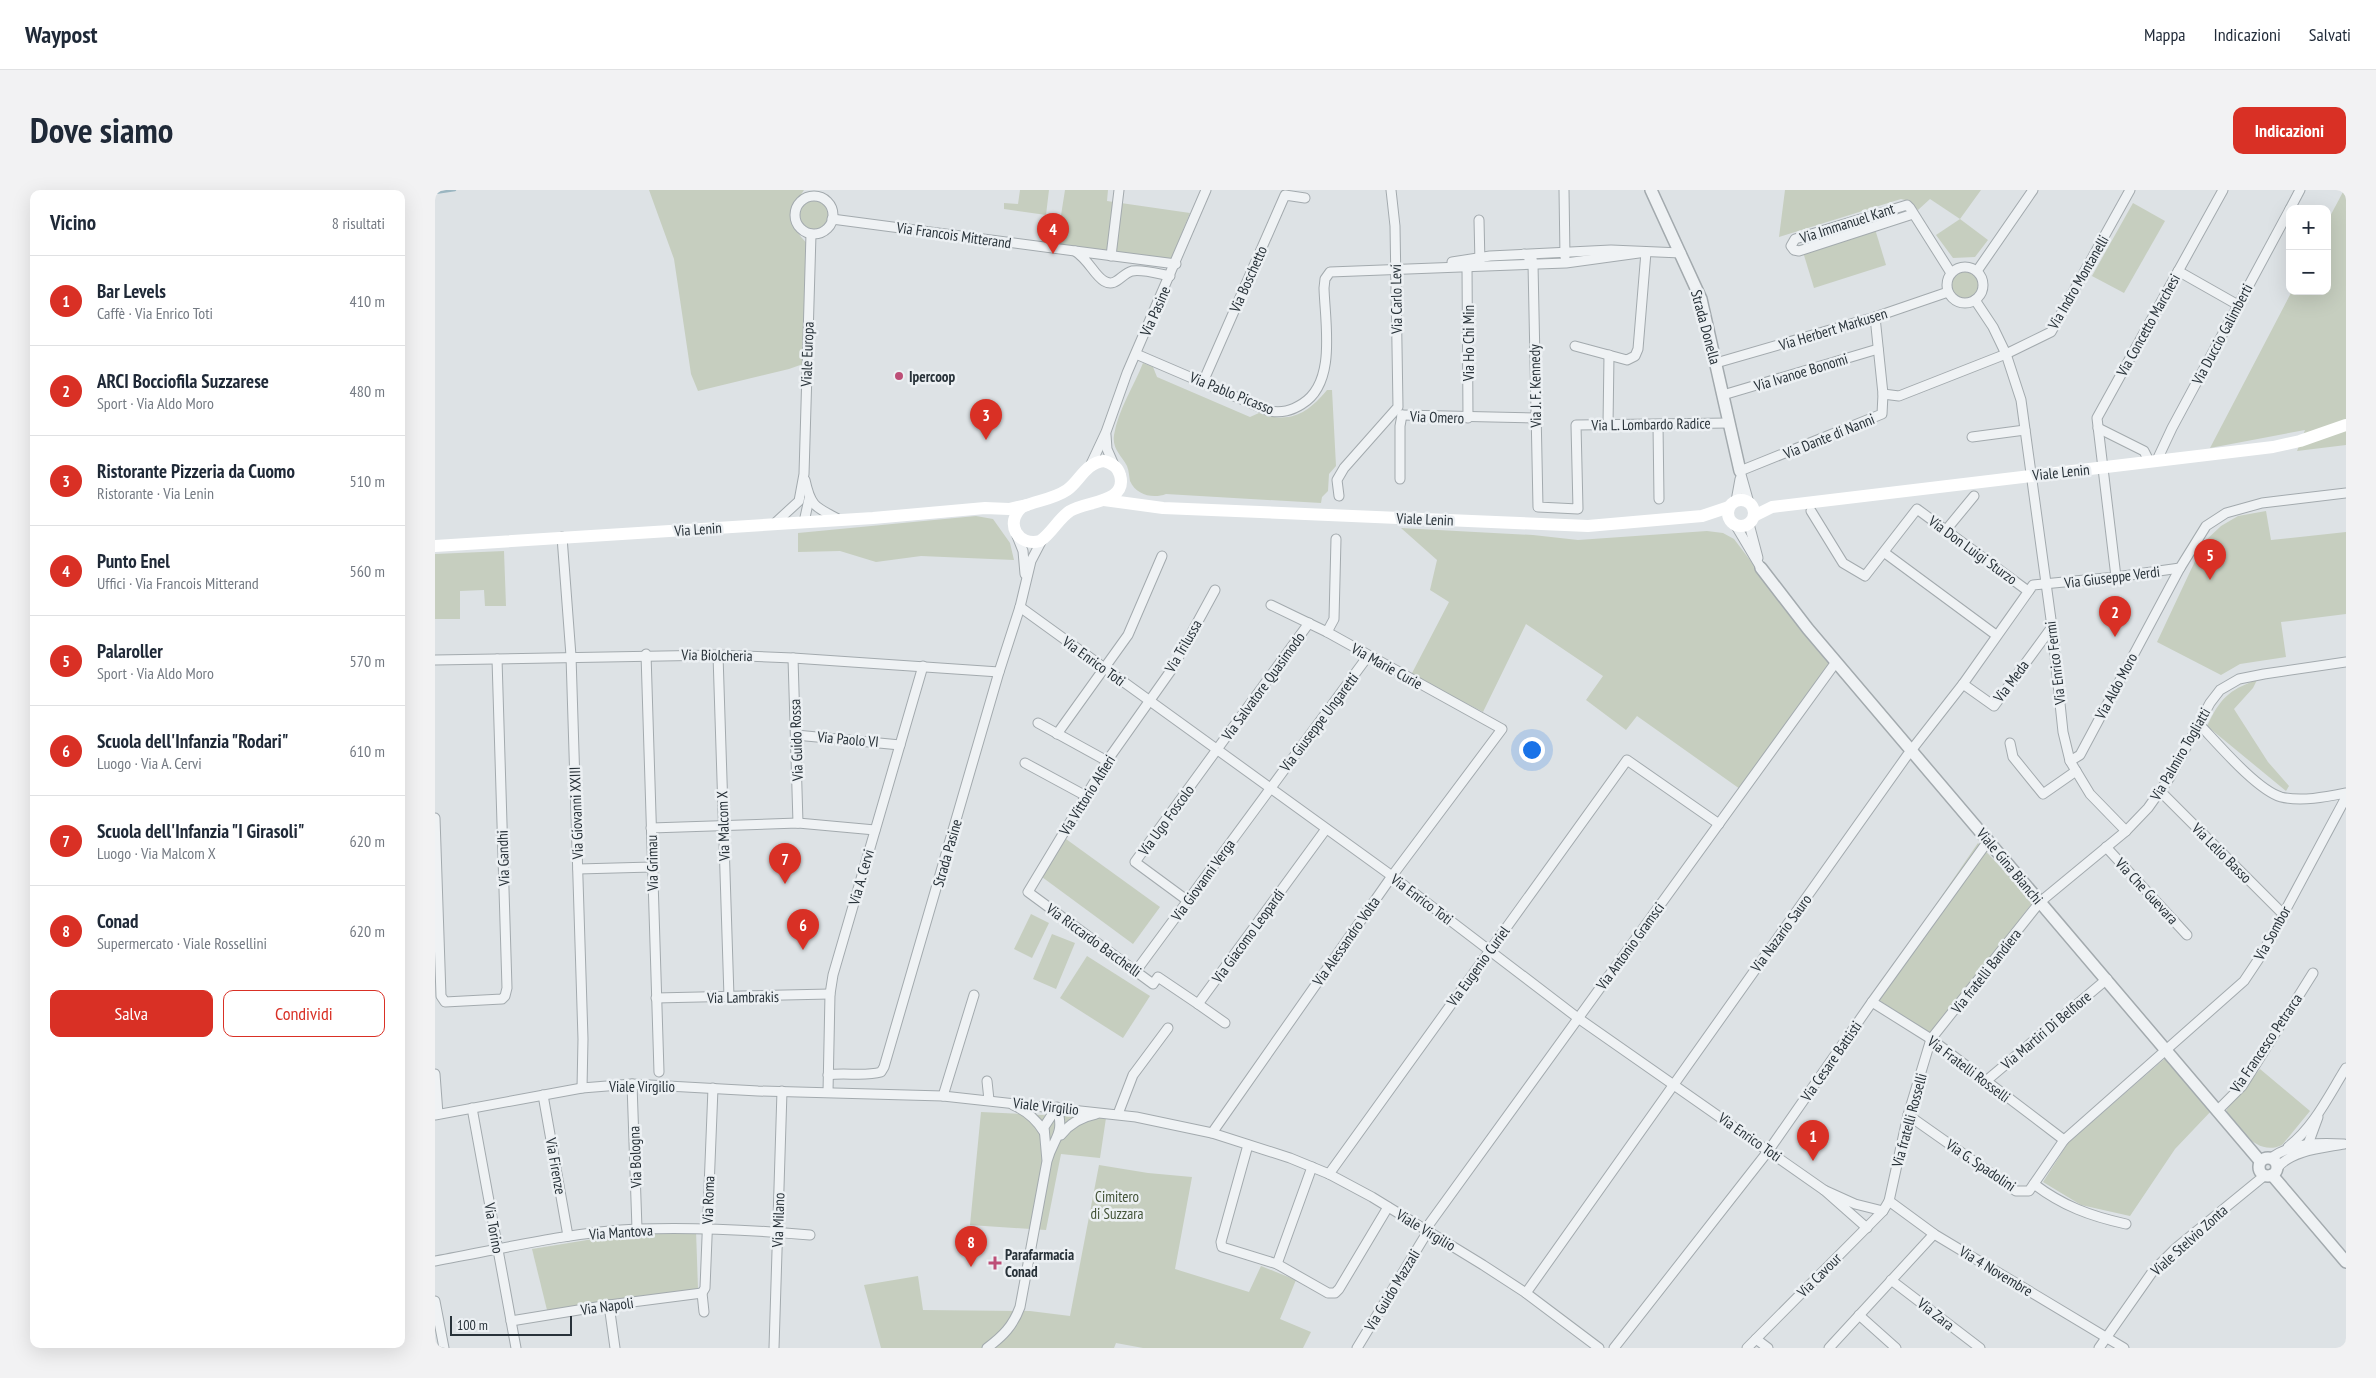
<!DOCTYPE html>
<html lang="it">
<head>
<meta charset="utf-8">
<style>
	body { margin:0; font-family:"PT Sans Narrow",sans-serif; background:#f2f2f3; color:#1f2937 }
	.controls { position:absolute; right:15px; top:15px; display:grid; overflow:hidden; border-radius:10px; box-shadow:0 5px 20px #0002 }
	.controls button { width:45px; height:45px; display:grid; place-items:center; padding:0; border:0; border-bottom:1px solid #e0e1e3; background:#fff; color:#1f2937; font:25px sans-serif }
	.scale { position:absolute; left:15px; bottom:12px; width:122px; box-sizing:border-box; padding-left:5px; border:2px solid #283239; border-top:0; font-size:14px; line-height:18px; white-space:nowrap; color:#283239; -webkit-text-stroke:4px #ecf0f3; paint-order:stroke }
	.you { position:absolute; left:1096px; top:559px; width:18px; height:18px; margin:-12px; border:4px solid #fff; border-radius:50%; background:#1a73e8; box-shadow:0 0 0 8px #1a73e833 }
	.badge { display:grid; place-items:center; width:32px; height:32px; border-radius:50%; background:#d93025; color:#fff; font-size:16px; font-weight:700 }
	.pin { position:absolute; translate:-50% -41px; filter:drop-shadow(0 1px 2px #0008) }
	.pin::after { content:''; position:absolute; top:26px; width:18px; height:15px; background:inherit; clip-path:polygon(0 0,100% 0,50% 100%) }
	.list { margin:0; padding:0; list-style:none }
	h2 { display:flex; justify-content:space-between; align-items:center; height:65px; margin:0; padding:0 20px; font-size:21px }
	h2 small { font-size:16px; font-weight:400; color:#747a83 }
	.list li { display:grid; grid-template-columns:32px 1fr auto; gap:15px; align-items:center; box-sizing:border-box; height:90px; padding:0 20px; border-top:1px solid #e0e1e3 }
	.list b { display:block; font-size:19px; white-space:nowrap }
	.list p { margin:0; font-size:16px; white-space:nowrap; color:#747a83 }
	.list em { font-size:16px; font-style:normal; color:#747a83 }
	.actions { display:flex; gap:10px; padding:15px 20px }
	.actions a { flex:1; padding:11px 0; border:1px solid #d93025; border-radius:10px; text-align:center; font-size:18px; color:#d93025 }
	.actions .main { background:#d93025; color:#fff }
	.map { position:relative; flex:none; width:1911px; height:1158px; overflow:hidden; border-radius:10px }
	header { display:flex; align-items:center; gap:30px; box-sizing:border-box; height:70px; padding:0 25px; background:#fff; border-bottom:1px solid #e0e1e3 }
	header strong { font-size:24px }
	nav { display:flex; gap:28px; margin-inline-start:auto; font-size:18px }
	.intro { display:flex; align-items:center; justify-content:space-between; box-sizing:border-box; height:120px; padding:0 30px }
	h1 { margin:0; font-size:35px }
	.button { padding:12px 22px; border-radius:10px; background:#d93025; color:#fff; font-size:18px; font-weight:700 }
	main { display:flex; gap:30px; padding:0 30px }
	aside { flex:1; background:#fff; border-radius:10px; box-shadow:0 5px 20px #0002 }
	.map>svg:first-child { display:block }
</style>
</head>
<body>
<header>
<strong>Waypost</strong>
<nav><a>Mappa</a><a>Indicazioni</a><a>Salvati</a></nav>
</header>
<div class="intro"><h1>Dove siamo</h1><a class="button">Indicazioni</a></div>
<main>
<aside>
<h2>Vicino<small>8 risultati</small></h2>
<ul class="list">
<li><span class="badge">1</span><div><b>Bar Levels</b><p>Caffè · Via Enrico Toti</p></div><em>410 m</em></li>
<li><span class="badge">2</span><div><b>ARCI Bocciofila Suzzarese</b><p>Sport · Via Aldo Moro</p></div><em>480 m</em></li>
<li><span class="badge">3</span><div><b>Ristorante Pizzeria da Cuomo</b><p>Ristorante · Via Lenin</p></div><em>510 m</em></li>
<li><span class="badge">4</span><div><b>Punto Enel</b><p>Uffici · Via Francois Mitterand</p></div><em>560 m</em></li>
<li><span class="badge">5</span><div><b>Palaroller</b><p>Sport · Via Aldo Moro</p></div><em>570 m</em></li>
<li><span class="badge">6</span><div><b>Scuola dell'Infanzia &quot;Rodari&quot;</b><p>Luogo · Via A. Cervi</p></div><em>610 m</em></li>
<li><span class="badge">7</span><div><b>Scuola dell'Infanzia &quot;I Girasoli&quot;</b><p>Luogo · Via Malcom X</p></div><em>620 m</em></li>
<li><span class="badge">8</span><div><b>Conad</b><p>Supermercato · Viale Rossellini</p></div><em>620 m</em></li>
</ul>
<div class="actions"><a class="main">Salva</a><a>Condividi</a></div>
</aside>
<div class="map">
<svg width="1911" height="1158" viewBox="0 0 1911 1158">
	<rect width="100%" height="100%" fill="#dde2e5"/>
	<g fill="#c6cebf">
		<path d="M214 0H369C349 30 353 32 375 57L368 174 354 179 263 201 256 184 239 69Z"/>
		<path d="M585 0H614L611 25 569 19V13L583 14Z"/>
		<path d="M630 0H673L672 11 755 23 736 70 621 57Z"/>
		<path d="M1350 0H1546L1525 29 1553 50 1540 67 1518 68 1501 45 1525 29 1495 9 1483 20 1474 11 1466 9 1344 47Z"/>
		<path d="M1909 0H1911V255L1862 261 1870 240 1775 258 1857 101H1892V32Z"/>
		<circle cx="379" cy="25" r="14"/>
		<path d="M1698 13 1730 31 1689 103 1657 86Z"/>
		<path d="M1440 39 1451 75 1379 98 1368 62Z"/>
		<circle cx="1531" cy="95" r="15"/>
		<path d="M708 173 718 177 722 187 815 227 824 223C855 234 872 224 892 200H897L901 276 894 284 893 301 887 307 886 313 731 304C718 309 701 305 695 291 694 286 694 281 692 276 686 265 677 259 679 245 683 220 699 196 708 173Z"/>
		<path d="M1831 321 1836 350 1911 342V424L1846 432 1851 467 1805 474 1786 485 1722 452 1769 352 1786 336 1803 326Z"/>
		<path d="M541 326 558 329 575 353 579 370 486 366 441 372 405 361 363 362V343Z"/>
		<path d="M966 338 1098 345 1143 350 1272 341 1288 343 1299 349 1395 475 1305 599 1202 526 1191 540 1151 510 1168 486 1091 434 1048 522 976 485 1014 412 995 400 1002 370Z"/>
		<path d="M69 361 71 416H50L49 400 25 401V429H0V364Z"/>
		<path d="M1822 490 1818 498 1799 519 1833 572 1854 596 1851 601 1772 536C1785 509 1793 500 1822 490Z"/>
		<path d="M631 649 725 717 698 754 607 687Z"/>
		<path d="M1543 653 1598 712 1497 845 1438 806Z"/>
		<path d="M596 724 614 733 597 768 579 759Z"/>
		<path d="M617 744 640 753 621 799 598 789Z"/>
		<path d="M652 766 715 806 688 848 625 808Z"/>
		<path d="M1735 864 1778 919 1740 959 1695 1026 1646 1015 1608 992 1633 953Z"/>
		<path d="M1825 879 1875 921 1847 955C1822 967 1804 938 1791 922L1792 919Z"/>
		<path d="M546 922 671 928 665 968 626 964 611 1040 535 1035Z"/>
		<path d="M664 975 713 983 757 987 740 1079 814 1102 826 1076 861 1090 845 1129 876 1142 868 1158H708L681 1153 679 1158H446L429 1095 483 1086 488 1120 595 1121 635 1126Z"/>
		<path d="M261 1040 263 1099 112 1120 97 1059 201 1042Z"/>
	</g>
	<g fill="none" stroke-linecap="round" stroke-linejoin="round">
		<path stroke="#9bb6c1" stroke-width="2.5" d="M0 3 20 0"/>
		<defs>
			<g id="minor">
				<path d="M1129 0 1130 67"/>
				<circle cx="379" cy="25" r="19"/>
				<path d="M1855 19 1865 0"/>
				<path d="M1478 24 1364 61 1359 60 1356 56 1360 49 1472 15 1475 18 1516 83"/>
				<path d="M397 29 640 61"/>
				<path d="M1044 30 1045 73"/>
				<path d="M1089 64 1097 69 1098 74 1103 317 1143 319 1141 235 1294 233"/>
				<path d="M676 66 684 0"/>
				<path d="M1017 72 1055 66 1176 60 1246 63"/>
				<circle cx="1530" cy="95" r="18"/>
				<path d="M1032 77 1033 228"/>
				<path d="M1542 81 1598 0"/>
				<path d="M1743 81 1803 115"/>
				<path d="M735 86C724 84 708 79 697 81 686 84 681 98 669 91 659 85 654 70 640 61L741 74"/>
				<path d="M1540 110 1558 137 1571 164 1586 210 1617 437 1628 542 1635 571 1655 604 1691 641"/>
				<path d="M1140 156 1192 170 1200 166 1203 159 1211 62"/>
				<path d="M701 164 834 221C847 223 856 221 867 214 902 193 890 133 889 98L890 89 895 82 1131 73 1211 62"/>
				<path d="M1281 173 1440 127 1513 102"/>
				<path d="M768 192 850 5 870 8"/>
				<path d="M1448 204 1464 206 1571 164 1616 142 1695 0"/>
				<path d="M1288 205 1443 159"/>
				<path d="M967 225 1101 228"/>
				<path d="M1173 235 1174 165"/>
				<path d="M1223 235 1224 309"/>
				<path d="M1663 238 1709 261 1714 271"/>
				<path d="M671 245 672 259 679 275"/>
				<path d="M1537 247 1590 240"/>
				<path d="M1722 270 1737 238 1855 19"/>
				<path d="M656 274 671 242 692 183 771 0"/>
				<path d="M1305 281 1447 224 1448 204 1440 127"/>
				<path d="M1305 281 1314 313"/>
				<path d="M965 289V236L967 225"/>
				<path d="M370 290C376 318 381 317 405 330"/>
				<path d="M904 306 902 290 909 278 963 217 960 36 956 0"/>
				<path d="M1301 311 1305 289"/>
				<path d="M1376 321 1408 373 1430 386 1482 319 1593 401"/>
				<path d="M369 332 374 309"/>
				<path d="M339 334 364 311 369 284 376 44"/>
				<path d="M1314 334 1323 368"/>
				<path d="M1301 336 1326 378"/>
				<path d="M1511 340 1539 306"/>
				<path d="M582 346 588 361 590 384"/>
				<path d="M127 347 136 466 148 849 147 898"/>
				<path d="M1450 363 1561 445"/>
				<path d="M1681 387 1662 228 1788 0"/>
				<path d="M780 400 737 479 672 571 593 702 718 794 723 787 763 814 891 639"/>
				<path d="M585 417 957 686 1143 828 1389 1000"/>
				<path d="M892 442 899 429 901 349"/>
				<path d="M211 464 224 882"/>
				<path d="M283 465 294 807"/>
				<path d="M358 468 363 633"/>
				<path d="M0 470 283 465 358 468 564 482"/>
				<path d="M1528 494 1559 516 1617 437"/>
				<path d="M603 533 672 571"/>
				<path d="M1764 534C1783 554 1822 600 1846 607 1866 612 1891 607 1911 603"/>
				<path d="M622 544 693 445 727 366"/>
				<path d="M361 545 465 555"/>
				<path d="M1575 553 1578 567 1608 604 1641 581"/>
				<path d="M1635 571 1645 565 1745 378 1771 336 1791 323 1827 313 1911 303"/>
				<path d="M590 573 651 606"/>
				<path d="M1726 602 1848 724"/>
				<path d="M0 628 6 806 10 812 67 809 70 806 72 798 62 469"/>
				<path d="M216 638 363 633 440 640"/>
				<path d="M1671 657 1752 745"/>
				<path d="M143 679 217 677"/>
				<path d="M753 711 700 672 874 433"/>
				<path d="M701 781 933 466"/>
				<path d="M221 808 395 804"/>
				<path d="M1437 812 1496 849 1629 950"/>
				<path d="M763 814 790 833"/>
				<path d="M0 884 3 924"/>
				<path d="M393 885C410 882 429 887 446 882L449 877 564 482 585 417 596 371 607 350"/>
				<path d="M552 891 554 910"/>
				<path d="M1551 891 1672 789"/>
				<path d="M197 894 202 1039"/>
				<path d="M393 902 395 804 398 785 488 476"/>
				<path d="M108 905 133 1046"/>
				<path d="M508 906 539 805"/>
				<path d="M578 915C592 921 602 930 609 942"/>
				<path d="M37 918 81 1158"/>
				<path d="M1782 921 1807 896 1878 783"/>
				<path d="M683 924 698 885 733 838"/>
				<path d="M0 925 147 898 197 894 323 901 508 906 701 927 777 943 855 968 894 984 937 1007 1048 1075 1091 1103 1164 1158"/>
				<path d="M1473 925 1581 1001H1594L1629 950 1809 791 1827 764 1909 611 1911 604"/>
				<path d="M777 943 957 686 1067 539 892 442 836 415"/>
				<path d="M626 945C635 933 646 927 661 924"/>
				<path d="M813 955 786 1052 787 1057 842 1074 893 1103H900L904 1099 953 1017"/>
				<path d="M1853 957C1879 937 1894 905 1911 878"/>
				<path d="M1872 957 1883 927"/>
				<path d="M1836 968C1858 952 1883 953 1909 954 1888 958 1857 960 1842 978"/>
				<path d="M894 984 1192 570 1284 634"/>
				<path d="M1599 994C1628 1016 1655 1026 1691 1034"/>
				<path d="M1454 1011 1499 1044 1689 1158"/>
				<path d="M1432 1038 1389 1000 1420 1014 1448 1021"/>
				<path d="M0 1071C67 1059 135 1042 203 1039 260 1037 318 1040 375 1045"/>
				<path d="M842 1074 877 977"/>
				<path d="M1456 1090 1545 1158"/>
				<path d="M1091 1103 1471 567 1528 494 1598 395 1681 387 1745 378"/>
				<path d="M0 1111 9 1158"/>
				<path d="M174 1115 180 1158"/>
				<path d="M269 1122 267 1103 270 1098 278 898"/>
				<path d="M1424 1125 1461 1158"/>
				<path d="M76 1131 174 1115 267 1103"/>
				<path d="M1321 1149 1333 1158"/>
				<path d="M339 1158 347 901"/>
				<path d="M552 1158C568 1146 578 1136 585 1117L612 971C619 946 630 946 622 917L609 937 612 971"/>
				<path d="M922 1158 990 1046 995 1033 1401 472"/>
				<path d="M1179 1158 1334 960 1437 812 1553 651"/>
				<path d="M1312 1158 1448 1021 1454 1011 1473 925 1496 849 1605 712 1691 641 1713 618 1735 587 1775 513 1785 500 1804 489 1829 484 1911 472"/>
				<path d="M1394 1158 1499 1044"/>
				<path d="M1664 1158 1718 1081 1741 1058 1829 986"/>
			</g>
			<g id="tertiary">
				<path d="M1216 0 1266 109 1305 281"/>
				<path d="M1326 378 1373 439 1825 971"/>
				<circle cx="1833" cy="977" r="9"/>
				<path d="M1837 985 1911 1072"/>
			</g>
		</defs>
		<use href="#minor" stroke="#a3aaae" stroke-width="11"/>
		<use href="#tertiary" stroke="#a3aaae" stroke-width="14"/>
		<use href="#minor" stroke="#eff2f4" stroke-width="9"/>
		<use href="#tertiary" stroke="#eff2f4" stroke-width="11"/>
		<g stroke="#fff" stroke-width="12">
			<path d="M669 271C676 273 683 277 685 285 693 313 651 311 635 321 623 329 617 343 605 351 583 357 569 333 587 317 602 310 617 310 632 300 645 291 650 273 669 271Z"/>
			<circle cx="1306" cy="323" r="13"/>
			<path d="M669 310 728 318 1153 336 1267 326 1294 317"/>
			<path d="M1319 326 1337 317 1838 257 1865 251 1911 235"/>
			<path d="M0 356 438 328 550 318 574 319 592 315"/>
		</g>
	</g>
	<g fill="#bd4f77" stroke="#ecf0f3" stroke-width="2">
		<circle cx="464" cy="186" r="5"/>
		<path d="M557.5 1065.5h5v5h5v5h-5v5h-5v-5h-5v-5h5z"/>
	</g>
	<g text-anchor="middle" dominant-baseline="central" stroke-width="5" stroke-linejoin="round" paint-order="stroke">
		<g font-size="15" fill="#283239" stroke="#ecf0f3">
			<text transform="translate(1412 33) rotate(-18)">Via Immanuel Kant</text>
			<text transform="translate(519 45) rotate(8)">Via Francois Mitterand</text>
			<text transform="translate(813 89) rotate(-66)">Via Boschetto</text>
			<text transform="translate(1643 92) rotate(-60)">Via Indro Montanelli</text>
			<text transform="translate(961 109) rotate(-91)">Via Carlo Levi</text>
			<text transform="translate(720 121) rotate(-66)">Via Pasine</text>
			<text transform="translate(1713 135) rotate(-61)">Via Concetto Marchesi</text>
			<text transform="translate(1271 137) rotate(75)">Strada Donella</text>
			<text transform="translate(1398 139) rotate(-17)">Via Herbert Markusen</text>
			<text transform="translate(1787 144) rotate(-62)">Via Duccio Galimberti</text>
			<text transform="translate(1033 153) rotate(-90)">Via Ho Chi Min</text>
			<text transform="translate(372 164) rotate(-88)">Viale Europa</text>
			<text transform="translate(1366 182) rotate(-17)">Via Ivanoe Bonomi</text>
			<text transform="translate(1100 196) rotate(-91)">Via J. F. Kennedy</text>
			<text transform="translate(797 203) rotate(22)">Via Pablo Picasso</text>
			<text transform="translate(1002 227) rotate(2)">Via Omero</text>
			<text transform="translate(1216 234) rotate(-1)">Via L. Lombardo Radice</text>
			<text transform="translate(1394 246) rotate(-22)">Via Dante di Nanni</text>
			<text transform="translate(1626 282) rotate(-6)">Viale Lenin</text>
			<text transform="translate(990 329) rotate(2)">Viale Lenin</text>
			<text transform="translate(263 339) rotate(-4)">Via Lenin</text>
			<text transform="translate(1538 360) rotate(36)">Via Don Luigi Sturzo</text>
			<text transform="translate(1677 387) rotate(-7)">Via Giuseppe Verdi</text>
			<text transform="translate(748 456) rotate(-60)">Via Trilussa</text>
			<text transform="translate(282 465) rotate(1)">Via Biolcheria</text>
			<text transform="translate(659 471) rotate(36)">Via Enrico Toti</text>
			<text transform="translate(1620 473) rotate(-97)">Via Enrico Fermi</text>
			<text transform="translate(952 476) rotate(29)">Via Marie Curie</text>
			<text transform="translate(1576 491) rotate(-53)">Via Meda</text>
			<text transform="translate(828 496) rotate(-54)">Via Salvatore Quasimodo</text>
			<text transform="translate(1681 496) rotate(-62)">Via Aldo Moro</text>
			<text transform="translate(884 532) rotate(-53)">Via Giuseppe Ungaretti</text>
			<text transform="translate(413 549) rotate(5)">Via Paolo VI</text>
			<text transform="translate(361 550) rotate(-92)">Via Guido Rossa</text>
			<text transform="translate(1745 564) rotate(-60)">Via Palmiro Togliatti</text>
			<text transform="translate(652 605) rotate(-58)">Via Vittorio Alfieri</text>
			<text transform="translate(141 623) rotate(-92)">Via Giovanni XXIII</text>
			<text transform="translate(731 630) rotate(-54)">Via Ugo Foscolo</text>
			<text transform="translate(288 636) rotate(-92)">Via Malcom X</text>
			<text transform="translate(512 663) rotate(-74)">Strada Pasine</text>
			<text transform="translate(1787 663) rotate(45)">Via Lelio Basso</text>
			<text transform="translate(68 668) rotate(-92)">Via Gandhi</text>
			<text transform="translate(217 673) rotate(-91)">Via Grimau</text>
			<text transform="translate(1575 676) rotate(50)">Viale Gina Bianchi</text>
			<text transform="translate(426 687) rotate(-74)">Via A. Cervi</text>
			<text transform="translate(768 690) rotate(-54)">Via Giovanni Verga</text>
			<text transform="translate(1712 701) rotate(47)">Via Che Guevara</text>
			<text transform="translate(987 709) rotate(37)">Via Enrico Toti</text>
			<text transform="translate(1346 743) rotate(-54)">Via Nazario Sauro</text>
			<text transform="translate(1837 743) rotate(-61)">Via Sombor</text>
			<text transform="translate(813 746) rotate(-54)">Via Giacomo Leopardi</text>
			<text transform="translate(659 750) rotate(36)">Via Riccardo Bacchelli</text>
			<text transform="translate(911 751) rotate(-55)">Via Alessandro Volta</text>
			<text transform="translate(1195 756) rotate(-54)">Via Antonio Gramsci</text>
			<text transform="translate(1043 776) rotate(-54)">Via Eugenio Curiel</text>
			<text transform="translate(1551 781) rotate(-52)">Via fratelli Bandiera</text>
			<text transform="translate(308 807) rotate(-1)">Via Lambrakis</text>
			<text transform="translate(1611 840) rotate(-40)">Via Martiri Di Belfiore</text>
			<text transform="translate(1831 853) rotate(-56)">Via Francesco Petrarca</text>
			<text transform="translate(1396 871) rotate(-55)">Via Cesare Battisti</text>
			<text transform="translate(1534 879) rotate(37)">Via Fratelli Rosselli</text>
			<text x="207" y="896">Viale Virgilio</text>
			<text transform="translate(611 916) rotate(6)">Viale Virgilio</text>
			<text transform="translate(1474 930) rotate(-75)">Via fratelli Rosselli</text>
			<text transform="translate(1315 947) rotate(35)">Via Enrico Toti</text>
			<text transform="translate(200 967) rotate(-92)">Via Bologna</text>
			<text transform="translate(1546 975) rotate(34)">Via G. Spadolini</text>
			<text transform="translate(121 976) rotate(80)">Via Firenze</text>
			<text transform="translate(273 1010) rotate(-88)">Via Roma</text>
			<text transform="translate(343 1030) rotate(-88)">Via Milano</text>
			<text transform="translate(59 1038) rotate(80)">Via Torino</text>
			<text transform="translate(991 1040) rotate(31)">Viale Virgilio</text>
			<text transform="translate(186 1042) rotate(-4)">Via Mantova</text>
			<text transform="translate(1754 1050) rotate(-42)">Viale Stelvio Zonta</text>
			<text transform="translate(1561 1081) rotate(31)">Via 4 Novembre</text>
			<text transform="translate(1384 1085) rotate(-45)">Via Cavour</text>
			<text transform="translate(957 1100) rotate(-59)">Via Guido Mazzali</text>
			<text transform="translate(172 1116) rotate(-8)">Via Napoli</text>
			<text transform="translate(1501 1124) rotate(38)">Via Zara</text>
		</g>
		<g font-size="15" font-weight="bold" fill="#283239" stroke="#ecf0f3" text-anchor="start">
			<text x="474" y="186">Ipercoop</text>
			<text x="570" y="1064">Parafarmacia<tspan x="570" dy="17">Conad</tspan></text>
		</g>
		<g font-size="15" fill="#435337" stroke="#ecf0f3">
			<text x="682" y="1006">Cimitero<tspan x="682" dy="17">di Suzzara</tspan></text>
		</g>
	</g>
</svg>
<div class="controls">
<button>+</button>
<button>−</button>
</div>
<div class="scale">100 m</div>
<div class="you"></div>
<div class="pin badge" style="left:1378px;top:971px">1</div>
<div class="pin badge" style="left:1680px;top:447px">2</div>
<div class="pin badge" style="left:551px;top:250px">3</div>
<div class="pin badge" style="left:618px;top:64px">4</div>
<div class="pin badge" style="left:1775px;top:390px">5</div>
<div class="pin badge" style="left:368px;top:760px">6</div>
<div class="pin badge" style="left:350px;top:694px">7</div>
<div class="pin badge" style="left:536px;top:1077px">8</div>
</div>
</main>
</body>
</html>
